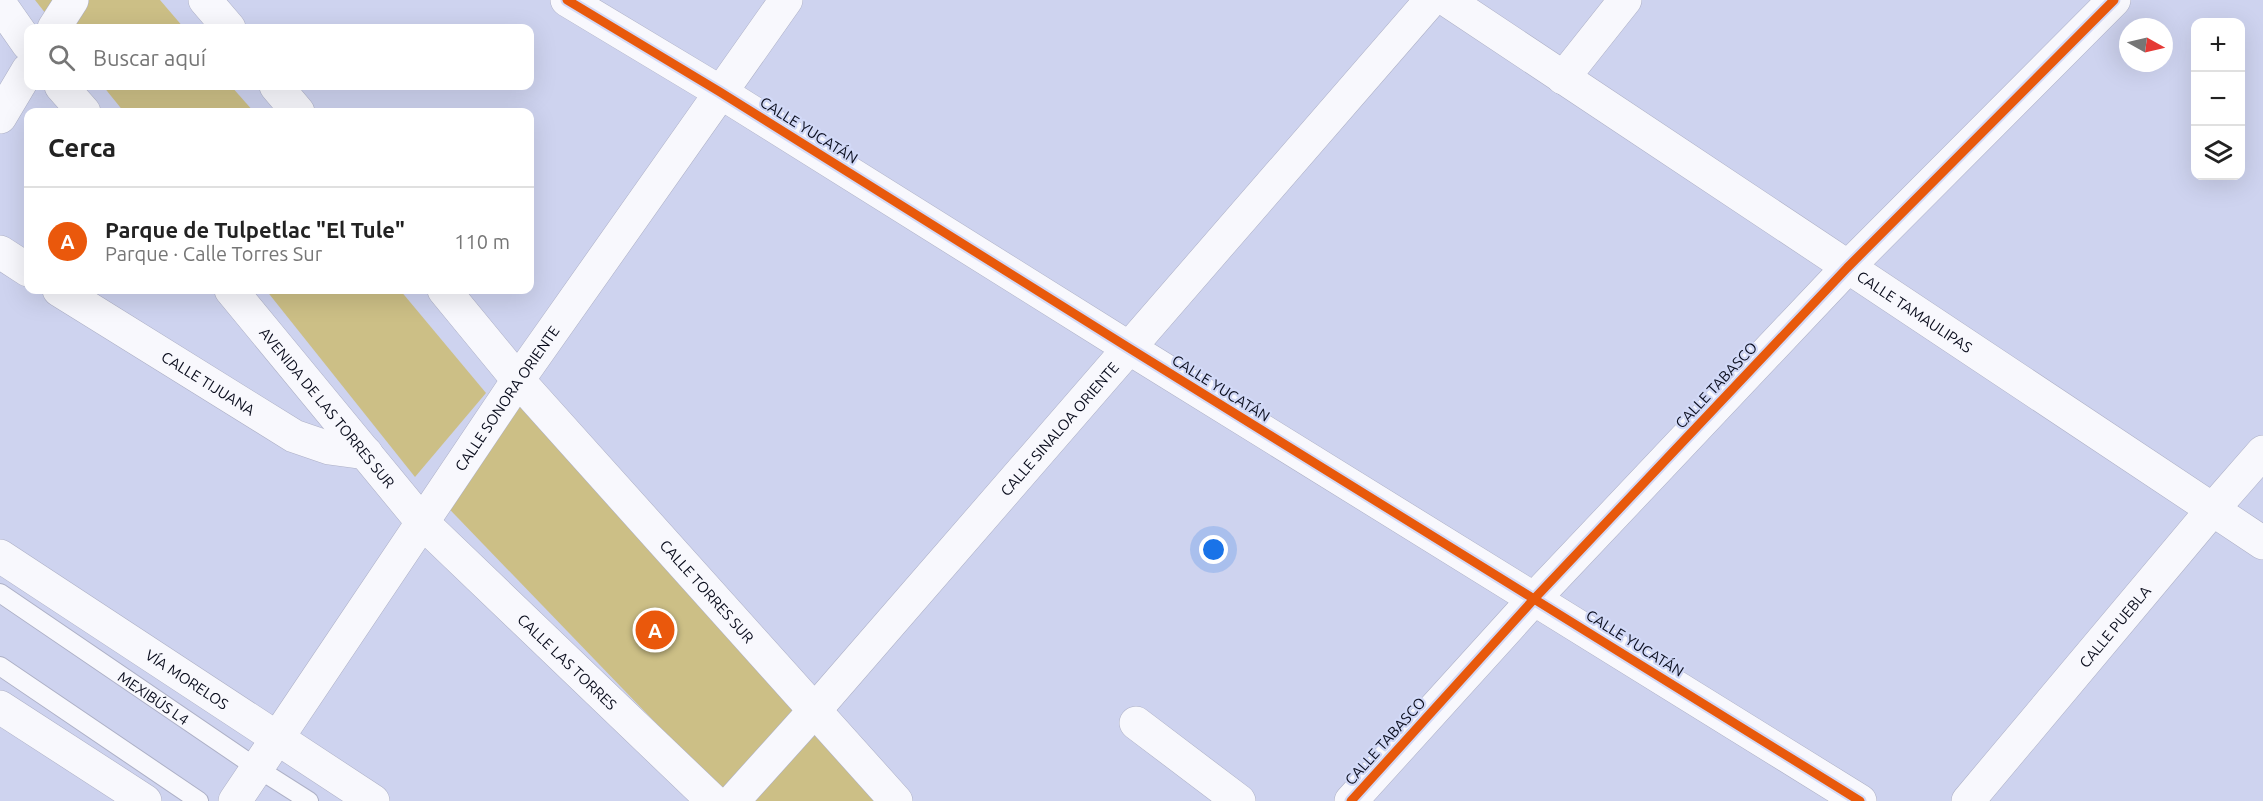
<!DOCTYPE html>
<html lang="es">
<head>
<meta charset="utf-8">
<style>
	body { margin:0; font-family:Ubuntu,sans-serif; background:#f2f2f2; color:#222 }
	.controls { position:absolute; right:18px; top:18px; display:grid; overflow:hidden; border-radius:12px; box-shadow:0 6px 24px #0002 }
	.controls button { width:54px; height:54px; display:grid; place-items:center; padding:0; border:0; border-bottom:2px solid #e0e0e0; background:#fff; color:#222; font:30px sans-serif }
	.compass { position:absolute; left:2119px; top:18px; width:54px; height:54px; border-radius:50%; background:#fff; box-shadow:0 6px 24px #0002; rotate:98deg }
	.you { position:absolute; left:1214px; top:550px; width:21px; height:21px; margin:-15px; border:4px solid #fff; border-radius:50%; background:#1a73e8; box-shadow:0 0 0 9px #1a73e833 }
	.badge { display:grid; place-items:center; width:39px; height:39px; border-radius:50%; background:#ea580c; color:#fff; font-size:20px; font-weight:700 }
	.pin { position:absolute; translate:-50% -50%; border:3px solid #fff; box-shadow:0 2px 6px #0006 }
	.list { margin:0; padding:0; list-style:none }
	h2 { display:flex; justify-content:space-between; align-items:center; height:78px; margin:0; padding:0 24px; font-size:26px }
	h2 small { font-size:20px; font-weight:400; color:#767676 }
	.list li { display:grid; grid-template-columns:39px 1fr auto; gap:18px; align-items:center; box-sizing:border-box; height:108px; padding:0 24px; border-top:2px solid #e0e0e0 }
	.list b { display:block; font-size:22px; white-space:nowrap }
	.list p { margin:0; font-size:20px; white-space:nowrap; color:#767676 }
	.list em { font-size:20px; font-style:normal; color:#767676 }
	.icon { flex:none; width:33px; height:33px; fill:none; stroke:currentColor; stroke-width:2; stroke-linecap:round; stroke-linejoin:round }
	.map { position:relative; flex:none; width:2263px; height:801px; overflow:hidden }
	.search { position:absolute; background:#fff; box-shadow:0 6px 24px #0002; left:24px; top:24px; width:510px; height:66px; display:flex; align-items:center; gap:15px; box-sizing:border-box; padding:0 21px; border-radius:12px; color:#767676; font-size:22px }
	.panel { position:absolute; background:#fff; box-shadow:0 6px 24px #0002; left:24px; top:108px; width:510px; height:186px; border-radius:12px }
	.map>svg:first-child { display:block }
</style>
</head>
<body>
<div class="map">
<svg width="2263" height="801" viewBox="0 0 2263 801">
	<rect width="100%" height="100%" fill="#ced3ef"/>
	<g fill="#ccbf86">
		<path d="M35 0H160L184 28H57Z"/>
		<path d="M103 86H231L254 112H124Z"/>
		<path d="M266 290H400L486 393 415 477Z"/>
		<path d="M518 380 900 801H731L430 489Z"/>
	</g>
	<g fill="none" stroke-linecap="round" stroke-linejoin="round">
		<defs>
			<g id="service">
				<path id="s1" d="M0 593 257 768 309 801"/>
				<path d="M0 666 199 801"/>
			</g>
			<g id="minor">
				<path d="M205 0 229 28"/>
				<path d="M567 0 720 92 1129 348 1860 801"/>
				<path id="s2" d="M1447 0 2263 543"/>
				<path d="M0 4 28 44"/>
				<path d="M54 28 72 0"/>
				<path d="M1563 78 1625 0"/>
				<path d="M61 86 84 112"/>
				<path d="M276 86 298 112"/>
				<path d="M0 117 28 70"/>
				<path d="M0 252 28 270"/>
				<path id="s3" d="M59 290 294 436 329 448 366 453"/>
				<path id="s4" d="M231 290 423 523 713 801"/>
				<path id="s5" d="M444 290 518 380 896 801"/>
				<path d="M1136 723 1239 801"/>
				<path id="s6" d="M235 801 518 380 786 0"/>
				<path id="s7" d="M733 801 815 710 1431 0"/>
				<path d="M1351 801 1534 599 1847 268 2114 0"/>
				<path id="s8" d="M1968 801 2213 509 2263 452"/>
			</g>
			<g id="primary">
				<path id="s9" d="M0 556 373 801"/>
				<path d="M0 707 145 801"/>
			</g>
		</defs>
		<use href="#service" stroke="#adb0c6" stroke-width="20"/>
		<use href="#minor" stroke="#adb0c6" stroke-width="34"/>
		<use href="#primary" stroke="#adb0c6" stroke-width="34"/>
		<use href="#service" stroke="#f8f8fd" stroke-width="18"/>
		<use href="#minor" stroke="#f8f8fd" stroke-width="33"/>
		<use href="#primary" stroke="#f8f8fd" stroke-width="33"/>
		<defs>
			<g id="cycleway">
				<path d="M567 0 720 92 1129 348 1860 801"/>
				<path d="M1351 801 1534 599 1847 268 2114 0"/>
			</g>
		</defs>
		<use href="#cycleway" stroke="#d2d9f7" stroke-width="13"/>
		<use href="#cycleway" stroke="#e8590c" stroke-width="9"/>
	</g>
	<g text-anchor="middle" dominant-baseline="central" stroke-width="4.5" stroke-linejoin="round" paint-order="stroke">
		<g font-size="15" fill="#090c1c" stroke="#d2d9f7">
			<text transform="translate(809 130) rotate(32)">CALLE YUCATÁN</text>
			<text stroke="none"><textPath href="#s2" startOffset="562">CALLE TAMAULIPAS</textPath></text>
			<text stroke="none"><textPath href="#s3" startOffset="176">CALLE TIJUANA</textPath></text>
			<text transform="translate(1716 385) rotate(-47)">CALLE TABASCO</text>
			<text transform="translate(1221 388) rotate(32)">CALLE YUCATÁN</text>
			<text stroke="none"><textPath href="#s6" startOffset="486">CALLE SONORA ORIENTE</textPath></text>
			<text stroke="none"><textPath href="#s4" startOffset="152">AVENIDA DE LAS TORRES SUR</textPath></text>
			<text stroke="none"><textPath href="#s7" startOffset="495">CALLE SINALOA ORIENTE</textPath></text>
			<text stroke="none"><textPath href="#s5" startOffset="400">CALLE TORRES SUR</textPath></text>
			<text stroke="none"><textPath href="#s8" startOffset="228">CALLE PUEBLA</textPath></text>
			<text transform="translate(1635 643) rotate(32)">CALLE YUCATÁN</text>
			<text stroke="none"><textPath href="#s4" startOffset="502">CALLE LAS TORRES</textPath></text>
			<text stroke="none"><textPath href="#s9" startOffset="224">VÍA MORELOS</textPath></text>
			<text stroke="none"><textPath href="#s1" startOffset="186">MEXIBÚS L4</textPath></text>
			<text transform="translate(1385 741) rotate(-48)">CALLE TABASCO</text>
		</g>
	</g>
</svg>
<div class="controls">
<button>+</button>
<button>−</button>
<button><svg class="icon" aria-label="layers" viewBox="0 0 24 24"><path d="M12 4l9 5-9 5-9-5zM3 14l9 5 9-5"/></svg></button>
</div>
<svg class="compass" viewBox="-18 -18 36 36"><path d="M0-13l5 13h-10z" fill="#e53935"/><path d="M0 13l5-13h-10z" fill="#767676"/></svg>
<div class="you"></div>
<div class="pin badge" style="left:655px;top:630px">A</div>
<div class="search"><svg class="icon" aria-label="search" viewBox="0 0 24 24"><circle cx="10" cy="10" r="6"/><path d="M15 15l6 6"/></svg>Buscar aquí</div>
<section class="panel">
<h2>Cerca<small></small></h2>
<ul class="list">
<li><span class="badge">A</span><div><b>Parque de Tulpetlac &quot;El Tule&quot;</b><p>Parque · Calle Torres Sur</p></div><em>110 m</em></li>
</ul>
</section>
</div>
</body>
</html>
